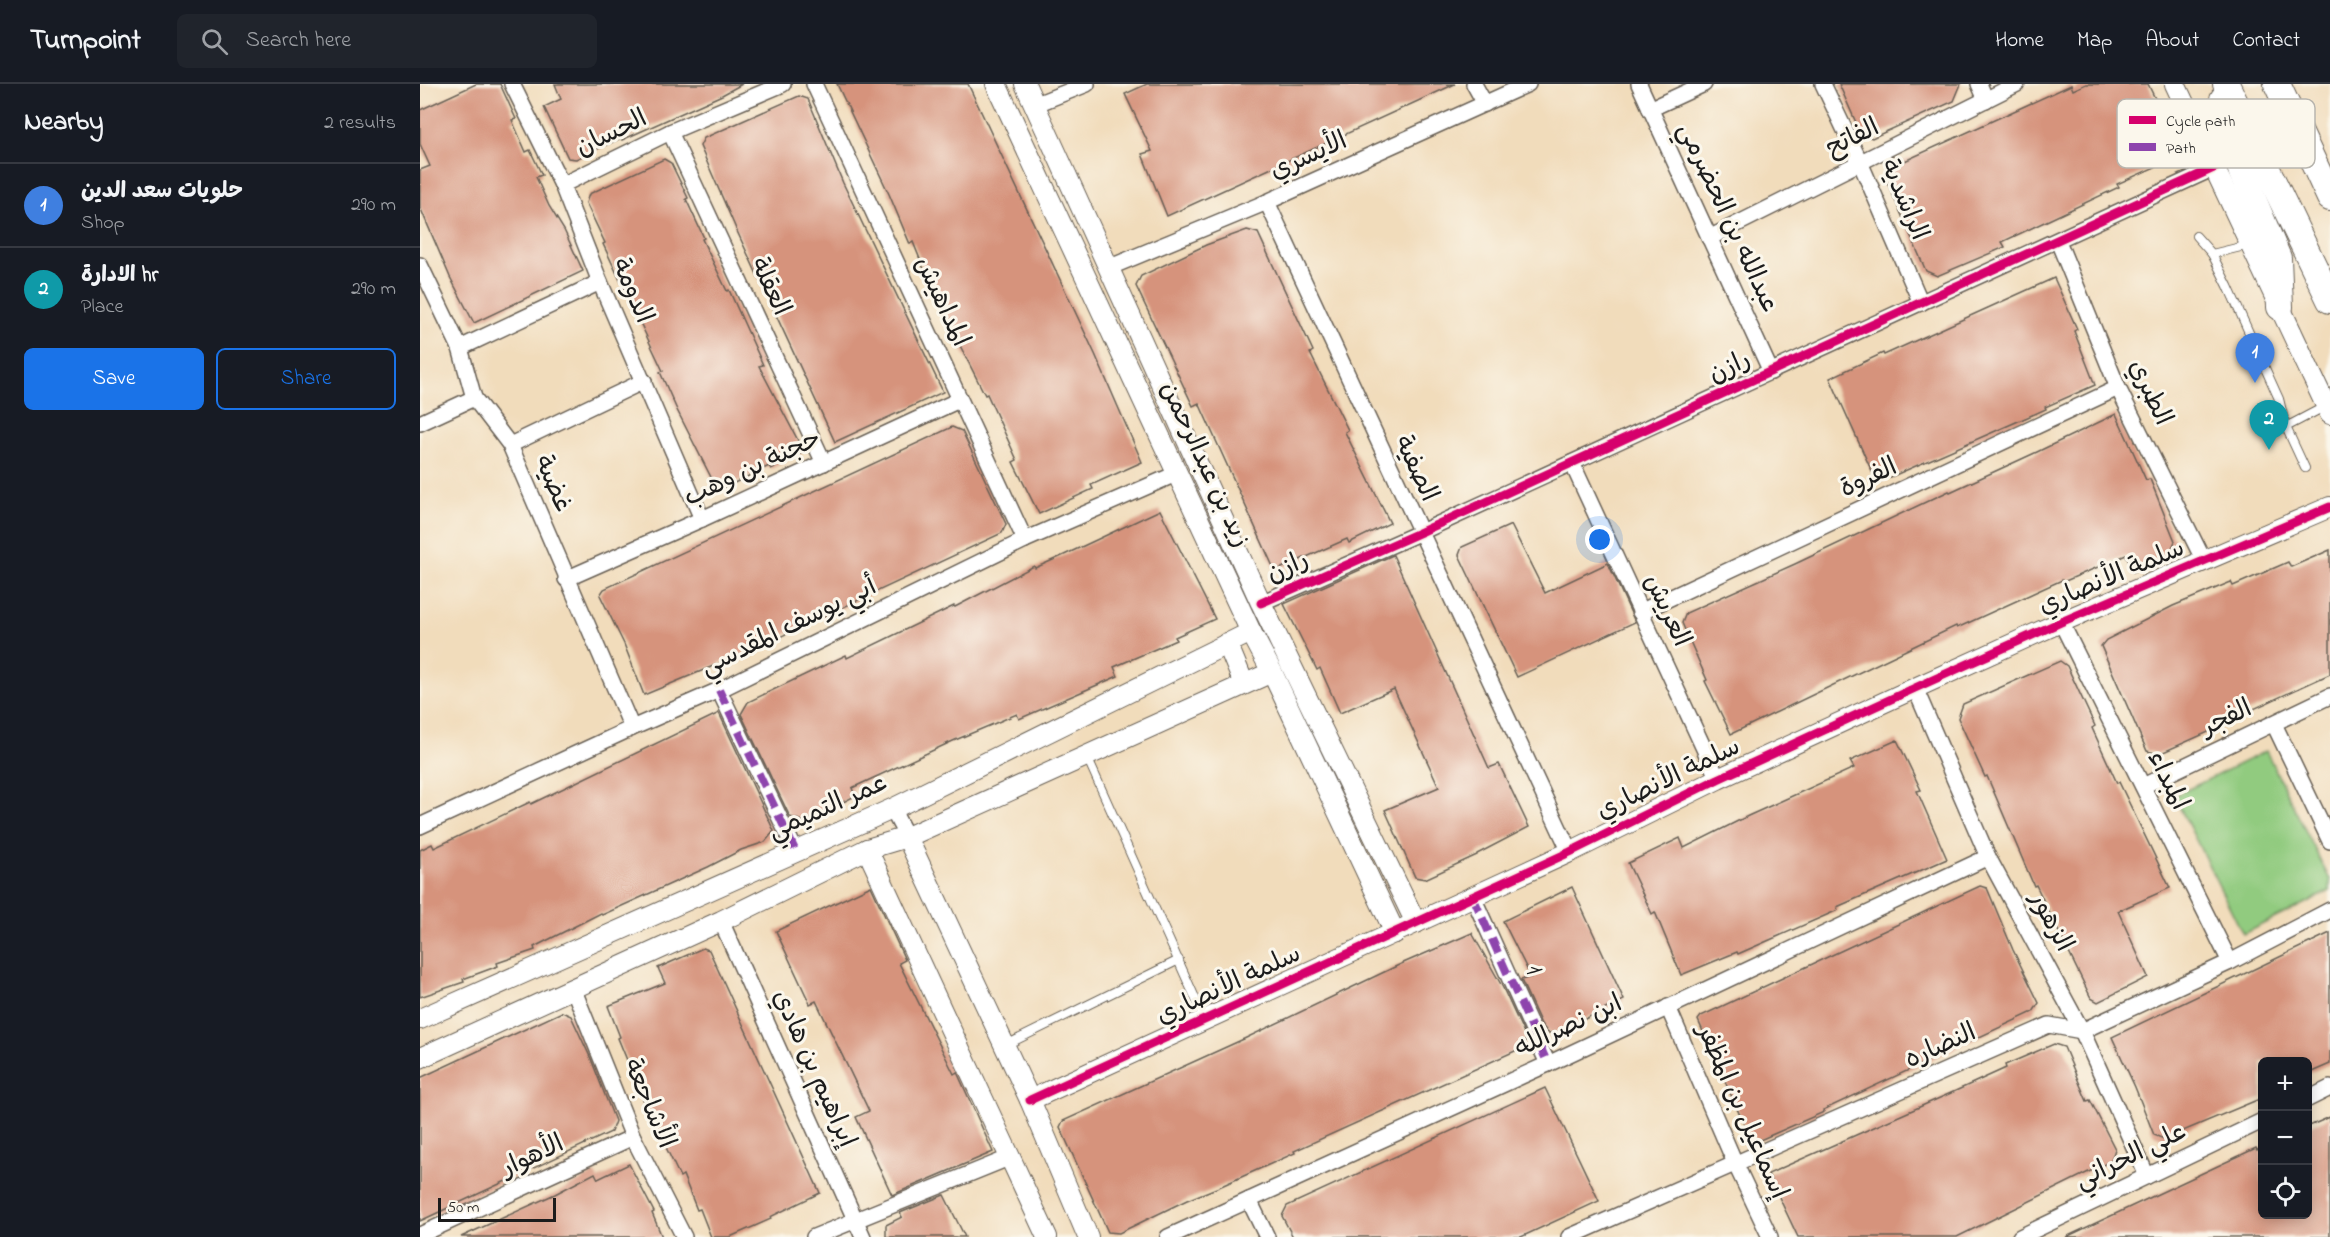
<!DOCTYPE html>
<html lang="en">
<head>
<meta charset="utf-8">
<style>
	body { margin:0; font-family:"Indie Flower","Playpen Sans Arabic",sans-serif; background:#20242c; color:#f1f3f6 }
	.controls { position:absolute; right:18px; bottom:18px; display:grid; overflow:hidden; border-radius:9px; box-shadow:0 3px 15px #0003 }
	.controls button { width:54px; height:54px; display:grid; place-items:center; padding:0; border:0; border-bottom:2px solid #363941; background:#171b24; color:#f1f3f6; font:30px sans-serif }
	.scale { position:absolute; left:18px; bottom:15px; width:118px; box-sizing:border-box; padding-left:6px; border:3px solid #1c1c1c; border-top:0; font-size:16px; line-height:21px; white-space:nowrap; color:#1c1c1c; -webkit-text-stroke:4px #fbf7ec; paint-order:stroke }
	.you { position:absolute; left:1180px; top:456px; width:21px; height:21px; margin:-15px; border:4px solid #fff; border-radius:50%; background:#1a73e8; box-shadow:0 0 0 9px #1a73e833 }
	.badge { display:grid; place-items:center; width:39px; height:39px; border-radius:50%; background:#1a73e8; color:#fff; font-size:20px; font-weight:700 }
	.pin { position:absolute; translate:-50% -50px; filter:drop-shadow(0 2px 3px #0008) }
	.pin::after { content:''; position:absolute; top:32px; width:21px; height:18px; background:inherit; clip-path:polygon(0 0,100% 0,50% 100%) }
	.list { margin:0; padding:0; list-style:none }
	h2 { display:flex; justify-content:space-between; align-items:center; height:78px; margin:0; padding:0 24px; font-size:26px }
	h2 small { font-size:20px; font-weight:400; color:#9ea1a6 }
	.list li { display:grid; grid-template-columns:39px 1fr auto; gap:18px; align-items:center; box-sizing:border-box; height:84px; padding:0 24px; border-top:2px solid #363941 }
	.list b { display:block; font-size:22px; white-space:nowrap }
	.list p { margin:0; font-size:20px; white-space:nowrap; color:#9ea1a6 }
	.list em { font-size:20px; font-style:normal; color:#9ea1a6 }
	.actions { display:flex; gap:12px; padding:18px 24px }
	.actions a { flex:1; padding:14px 0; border:2px solid #1a73e8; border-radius:9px; text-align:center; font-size:21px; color:#1a73e8 }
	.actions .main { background:#1a73e8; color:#fff }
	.icon { flex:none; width:33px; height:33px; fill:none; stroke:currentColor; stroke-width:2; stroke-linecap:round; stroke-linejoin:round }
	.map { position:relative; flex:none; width:1910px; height:1153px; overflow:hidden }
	header { display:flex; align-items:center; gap:36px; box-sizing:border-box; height:84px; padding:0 30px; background:#171b24; border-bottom:2px solid #363941 }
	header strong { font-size:28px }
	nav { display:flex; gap:33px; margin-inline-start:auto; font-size:21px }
	.search { width:420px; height:54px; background:#20242c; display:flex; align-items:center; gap:15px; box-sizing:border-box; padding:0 21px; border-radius:9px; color:#9ea1a6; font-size:22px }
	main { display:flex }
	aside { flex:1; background:#171b24 }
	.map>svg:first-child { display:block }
</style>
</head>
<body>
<header>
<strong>Turnpoint</strong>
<div class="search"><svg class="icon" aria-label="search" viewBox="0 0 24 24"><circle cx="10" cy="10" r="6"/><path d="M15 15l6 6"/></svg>Search here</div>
<nav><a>Home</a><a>Map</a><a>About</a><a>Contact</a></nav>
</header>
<main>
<aside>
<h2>Nearby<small>2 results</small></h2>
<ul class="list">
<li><span class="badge" style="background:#3f7fe0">1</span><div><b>حلويات سعد الدين</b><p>Shop</p></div><em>290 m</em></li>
<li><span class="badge" style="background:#0f9aa8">2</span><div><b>الادارة hr</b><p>Place</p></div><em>290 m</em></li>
</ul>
<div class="actions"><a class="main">Save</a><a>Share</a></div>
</aside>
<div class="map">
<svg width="1910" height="1153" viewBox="0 0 1910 1153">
	<rect width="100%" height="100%" fill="#fbf7ec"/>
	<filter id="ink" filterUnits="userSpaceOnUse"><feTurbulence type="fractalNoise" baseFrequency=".0167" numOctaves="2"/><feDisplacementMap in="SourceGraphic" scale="12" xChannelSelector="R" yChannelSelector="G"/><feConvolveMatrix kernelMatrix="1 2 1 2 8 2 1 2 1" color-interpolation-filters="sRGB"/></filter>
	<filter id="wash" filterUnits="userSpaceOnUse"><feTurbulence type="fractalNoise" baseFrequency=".008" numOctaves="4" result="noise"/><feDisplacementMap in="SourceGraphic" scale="24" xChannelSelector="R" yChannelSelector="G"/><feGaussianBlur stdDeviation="1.35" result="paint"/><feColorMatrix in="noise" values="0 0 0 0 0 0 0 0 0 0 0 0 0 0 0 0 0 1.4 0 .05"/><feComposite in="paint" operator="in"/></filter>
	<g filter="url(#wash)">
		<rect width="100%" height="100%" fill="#f1dcbb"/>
		<path fill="#91cb7f" stroke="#56744e" stroke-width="1.5" d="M1846 667 1910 796V807L1823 850 1754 712Z"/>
		<g id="blocks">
			<g fill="#d6937b">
				<path d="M56 0H80L96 35 92 36 106 68 110 66 122 91 116 93 129 122 144 146 163 187 54 239 30 193 0 123V86L10 82 0 60V26Z"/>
				<path d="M135 0H322L302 11 202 56 201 54 156 75 148 74 124 23 141 15Z"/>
				<path d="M417 0H548L675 270 722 378 671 401 673 405 619 430 593 378 597 376 567 310 565 311 515 212 493 158 490 160 469 110Z"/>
				<path d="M727 0H1035L747 132 722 70 732 67 705 10Z"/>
				<path d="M1419 0H1541L1534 17 1452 54 1441 50Z"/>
				<path d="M1666 0H1728L1762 71 1697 100 1699 103 1582 158 1585 163 1517 192 1506 187 1465 93 1467 85 1651 1 1653 6Z"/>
				<path d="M379 12 388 15 423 99 523 308 415 358 316 145 280 62 284 54Z"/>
				<path d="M244 75 251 79 268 114 266 115 284 154 282 155 307 207 309 206 343 281 339 282 384 368 351 385 349 382 298 407 257 326 240 288 243 287 183 160 185 159 166 119 169 110Z"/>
				<path d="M827 146 838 149 893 267 890 269 928 346 925 348 970 439 929 459 927 455 855 487 779 319 773 322 716 202 721 192 786 161Z"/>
				<path d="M1634 194 1657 245 1654 247 1675 301 1625 323 1626 325 1457 399 1410 294 1463 269 1464 271Z"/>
				<path d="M1696 330 1726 396 1730 395 1755 457 1748 474 1713 488 1706 471 1643 498 1642 496 1537 544 1536 542 1311 650 1285 597 1287 596 1262 539 1266 529 1375 480 1529 407 1530 408 1617 368Z"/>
				<path d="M532 343 542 347 586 440 582 449 334 565 224 611 204 560 180 511 184 505Z"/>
				<path d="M740 426 795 535 755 553 756 556 694 583 698 592 599 635 597 630 533 657 432 704 435 712 385 738 370 733 321 630 328 618 426 571 427 574 534 522 535 523 614 482 615 484 642 472Z"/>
				<path d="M1091 441 1125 509 1188 479 1215 538 1097 593 1039 471 1042 463Z"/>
				<path d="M1910 466V590L1803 639 1802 642 1739 670 1727 667 1681 562 1686 556 1753 522 1811 498 1813 502 1868 478 1871 483Z"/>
				<path d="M973 471 1069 684 1079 680 1109 743 1057 770V771L1005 795 995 793 965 726 1019 703 974 605 920 629 900 584 897 586 864 520Z"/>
				<path d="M1640 577 1647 582 1675 642 1672 644 1697 699 1699 698 1750 804 1698 827 1728 893 1678 918 1671 914 1616 801 1614 802 1567 692 1565 693 1538 634 1543 620Z"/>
				<path d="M299 629 354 747 345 758 321 766 288 783 182 831 181 829 114 863 115 866 77 879 78 882 43 895 44 898 0 913V766L12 760 14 764 110 718 111 720Z"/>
				<path d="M1477 656 1501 706 1497 707 1527 775 1417 823 1418 826 1318 870 1317 868 1261 891 1235 828 1232 830 1208 779 1260 754 1264 764 1328 732 1434 684 1430 677Z"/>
				<path d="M451 802 485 876 479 879 534 990 537 988 573 1068 472 1111 436 1033 449 1027 396 917 390 920 356 847Z"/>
				<path d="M1560 802 1567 804 1593 866 1619 919 1613 928 1403 1026 1404 1028 1340 1056 1330 1054 1278 936 1281 932Z"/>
				<path d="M1152 803 1204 916 1138 948 1128 949 1121 940 1101 896 1111 893 1083 837Z"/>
				<path d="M1052 849 1083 904 1106 954 1104 963 874 1067 875 1069 799 1103 767 1116 699 1149 688 1148 640 1043 643 1037 826 954 981 880Z"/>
				<path d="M1910 849V980L1887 990V978H1842V1014L1744 1055 1734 1051 1715 1003 1692 953Z"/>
				<path d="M283 864 289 866 400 1109 350 1133 351 1135 310 1153H291L280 1125 277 1126 263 1091 260 1093 233 1036 232 1037 198 954 200 953 188 922 245 899 238 884Z"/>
				<path d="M142 928 151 932 171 975 195 1037 191 1048 0 1137V994Z"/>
				<path d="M1634 960 1644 963 1667 1017 1670 1016 1695 1065 1691 1077 1537 1153H1378L1348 1090 1531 1009 1586 984 1585 981Z"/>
				<path d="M1125 1004 1179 1117 1101 1153H873L862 1132 867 1122Z"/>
				<path d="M1910 1033V1153H1646L1836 1064 1837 1066 1842 1064V1131H1887V1043Z"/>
				<path d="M209 1080 234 1128 232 1129 242 1153H41L135 1110 175 1089 178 1095Z"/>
				<path d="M524 1111 545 1153H466V1141L482 1133 480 1129Z"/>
			</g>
		</g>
	</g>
	<g filter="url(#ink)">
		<use href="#blocks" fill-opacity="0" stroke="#675f54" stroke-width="1.5"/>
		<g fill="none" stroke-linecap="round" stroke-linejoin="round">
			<defs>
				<g id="service">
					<path d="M1776 152 1792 170 1808 202 1859 315 1866 343 1885 384"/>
					<path d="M1792 170 1829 161"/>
					<path d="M1866 343 1904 323"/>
					<path d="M667 673 785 936"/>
					<path d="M586 961 759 876"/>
				</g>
				<g id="minor">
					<path d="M92 0 142 101 180 198 282 435"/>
					<path d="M394 0 605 456"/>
					<path d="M1054 0 1065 20"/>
					<path d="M1219 0 1351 288"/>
					<path d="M1403 0 1440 78 1501 219"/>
					<path d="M1559 0 1566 16"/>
					<path d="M614 21 667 0"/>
					<path d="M1230 25 1284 0"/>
					<path d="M250 48 404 379"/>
					<path d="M142 101 250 48 363 0"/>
					<path d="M847 118 1150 768"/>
					<path d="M1289 154 1597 0"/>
					<path d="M1638 157 1698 304 1784 477"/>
					<path d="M0 181 40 264 54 314 90 361 212 644"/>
					<path d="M688 184 847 118 1108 0"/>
					<path d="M40 264 180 198"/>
					<path d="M0 339 54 314"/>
					<path d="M90 361 224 297"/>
					<path d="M1152 379 1298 695"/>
					<path d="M146 495 282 435 539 316"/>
					<path d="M841 519 1001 448 1796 83"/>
					<path d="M1220 528 1698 304"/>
					<path d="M1641 538 1810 878"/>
					<path d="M1495 604 1568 773 1662 947 1727 1092"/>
					<path d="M299 606 376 768"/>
					<path d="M1854 640 1910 757"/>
					<path d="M1723 702 1910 612"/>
					<path d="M472 725 487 753"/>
					<path d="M0 742 212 644 299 606 605 456 758 389"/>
					<path d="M1053 813 1128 980"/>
					<path d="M301 837 443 1153"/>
					<path d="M153 904 213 1053 264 1153"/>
					<path d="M1248 923 1315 1079 1350 1153"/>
					<path d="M1888 1015 1910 1004"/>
					<path d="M829 1116 847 1153"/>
					<path d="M0 1151 213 1053"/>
					<path d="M394 1153 591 1073"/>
					<path d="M748 1153 1128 980 1568 773"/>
					<path d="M1149 1153 1629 941 1662 947 1810 878 1910 826"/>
					<path d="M1600 1153 1842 1037"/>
				</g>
				<g id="tertiary">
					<path d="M576 0 831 548 852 588 975 849"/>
					<path d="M605 0 841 519 996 839"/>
					<path d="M1755 0 1910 330"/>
					<path d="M807 559 824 600"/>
					<path d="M487 753 610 1016 668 1153"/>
					<path d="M447 765 627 1153"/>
					<path d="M0 935 472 725 831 548"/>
					<path d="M0 974 301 837 447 765 487 753 852 588"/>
					<path d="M610 1016 1150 768 1298 695 1495 604 1641 538 1910 423"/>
				</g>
				<g id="primary">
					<path d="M1806 0 1910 216"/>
					<path d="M1857 0 1910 114"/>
					<path d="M1803 15 1806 37 1822 89 1858 174 1860 223"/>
				</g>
			</defs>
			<use href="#service" stroke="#675f54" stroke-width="10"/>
			<use href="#minor" stroke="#675f54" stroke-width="18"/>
			<use href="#tertiary" stroke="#675f54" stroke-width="22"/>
			<use href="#primary" stroke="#675f54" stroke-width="28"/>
			<use href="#service" stroke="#fff" stroke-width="8"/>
			<use href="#minor" stroke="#fff" stroke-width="15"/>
			<use href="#tertiary" stroke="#fff" stroke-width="20"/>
			<use href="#primary" stroke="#fff" stroke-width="26"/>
			<g stroke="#8e44ad" stroke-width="8" stroke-dasharray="15 8" stroke-linecap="butt">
				<path d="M299 606 376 768"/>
				<path d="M1053 813 1128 980"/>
			</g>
			<defs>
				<g id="cycleway">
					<path d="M841 519 1001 448 1796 83"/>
					<path d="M610 1016 1150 768 1298 695 1495 604 1641 538 1910 423"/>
				</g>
			</defs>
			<use href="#cycleway" stroke="#fbf7ec" stroke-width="13"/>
			<use href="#cycleway" stroke="#d6006c" stroke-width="9"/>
		</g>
	</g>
	<g text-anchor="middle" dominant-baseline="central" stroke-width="6" stroke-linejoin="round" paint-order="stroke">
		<g font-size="26" fill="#1c1c1c" stroke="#fbf7ec">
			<text transform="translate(192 50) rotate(-26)">الحسان</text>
			<text transform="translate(1433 55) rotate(-26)">الفاتح</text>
			<text transform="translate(889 73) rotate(-24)">الأيسري</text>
			<text transform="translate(1483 116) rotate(67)">الراشدية</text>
			<text transform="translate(1307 134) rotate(65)">عبدالله بن الحضرمي</text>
			<text transform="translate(349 203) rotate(65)">العقلة</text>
			<text transform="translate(211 207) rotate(67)">الدومة</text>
			<text transform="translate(521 218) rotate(65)">المداهيش</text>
			<text transform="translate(1310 284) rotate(-25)">رازن</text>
			<text transform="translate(1729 309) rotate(65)">الطبري</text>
			<text transform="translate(784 381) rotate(65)">زيد بن عبدالرحمن</text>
			<text transform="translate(333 385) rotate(-25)">حجنة بن وهب</text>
			<text transform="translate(995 385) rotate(65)">الصفية</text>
			<text transform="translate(1449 395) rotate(-25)">الفروة</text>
			<text transform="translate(132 400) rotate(67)">غضية</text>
			<text transform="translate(868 484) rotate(-24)">رازن</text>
			<text transform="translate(1692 494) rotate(-23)">سلمة الأنصاري</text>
			<text transform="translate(1246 527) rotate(65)">العريش</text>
			<text transform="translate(369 544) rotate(-26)">أبي يوسف المقدسي</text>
			<text transform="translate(1807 635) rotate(-25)">الفجر</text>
			<text transform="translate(1249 696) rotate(-26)">سلمة الأنصاري</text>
			<text transform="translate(1747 697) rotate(64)">المبداء</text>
			<text transform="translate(408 724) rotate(-24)">عمر التميمي</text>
			<text transform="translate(1630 838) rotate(62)">الزهور</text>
			<text transform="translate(1113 886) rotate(66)">1</text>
			<text transform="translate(809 902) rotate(-25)">سلمة الأنصاري</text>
			<text transform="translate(1149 943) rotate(-25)">ابن نصرالله</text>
			<text transform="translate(1521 963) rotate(-24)">النضاره</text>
			<text transform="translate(393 985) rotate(66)">إبراهيم بن هادي</text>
			<text transform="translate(228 1020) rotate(67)">الأشاجعة</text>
			<text transform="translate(1321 1028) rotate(66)">إسماعيل بن المظفر</text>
			<text transform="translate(113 1073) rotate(-25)">الأهوار</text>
			<text transform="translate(1711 1073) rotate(-26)">علي الحراني</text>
		</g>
	</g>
	<rect x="1697" y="15" width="198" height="69" rx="9" fill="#fbf7ec" stroke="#b8b5ae" stroke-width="1.5"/>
	<rect x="1709" y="32" width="27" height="8" fill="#d6006c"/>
	<rect x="1709" y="59" width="27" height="8" fill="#8e44ad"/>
	<g font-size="16" fill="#1c1c1c">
		<text x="1746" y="42">Cycle path</text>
		<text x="1746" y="69">Path</text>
	</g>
</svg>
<div class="controls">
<button>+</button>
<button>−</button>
<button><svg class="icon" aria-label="locate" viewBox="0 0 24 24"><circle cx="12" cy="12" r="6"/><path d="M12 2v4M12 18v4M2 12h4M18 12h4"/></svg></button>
</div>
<div class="scale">50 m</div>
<div class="you"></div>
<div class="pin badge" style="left:1835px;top:299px;background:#3f7fe0">1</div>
<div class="pin badge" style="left:1849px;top:366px;background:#0f9aa8">2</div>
</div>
</main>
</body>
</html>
